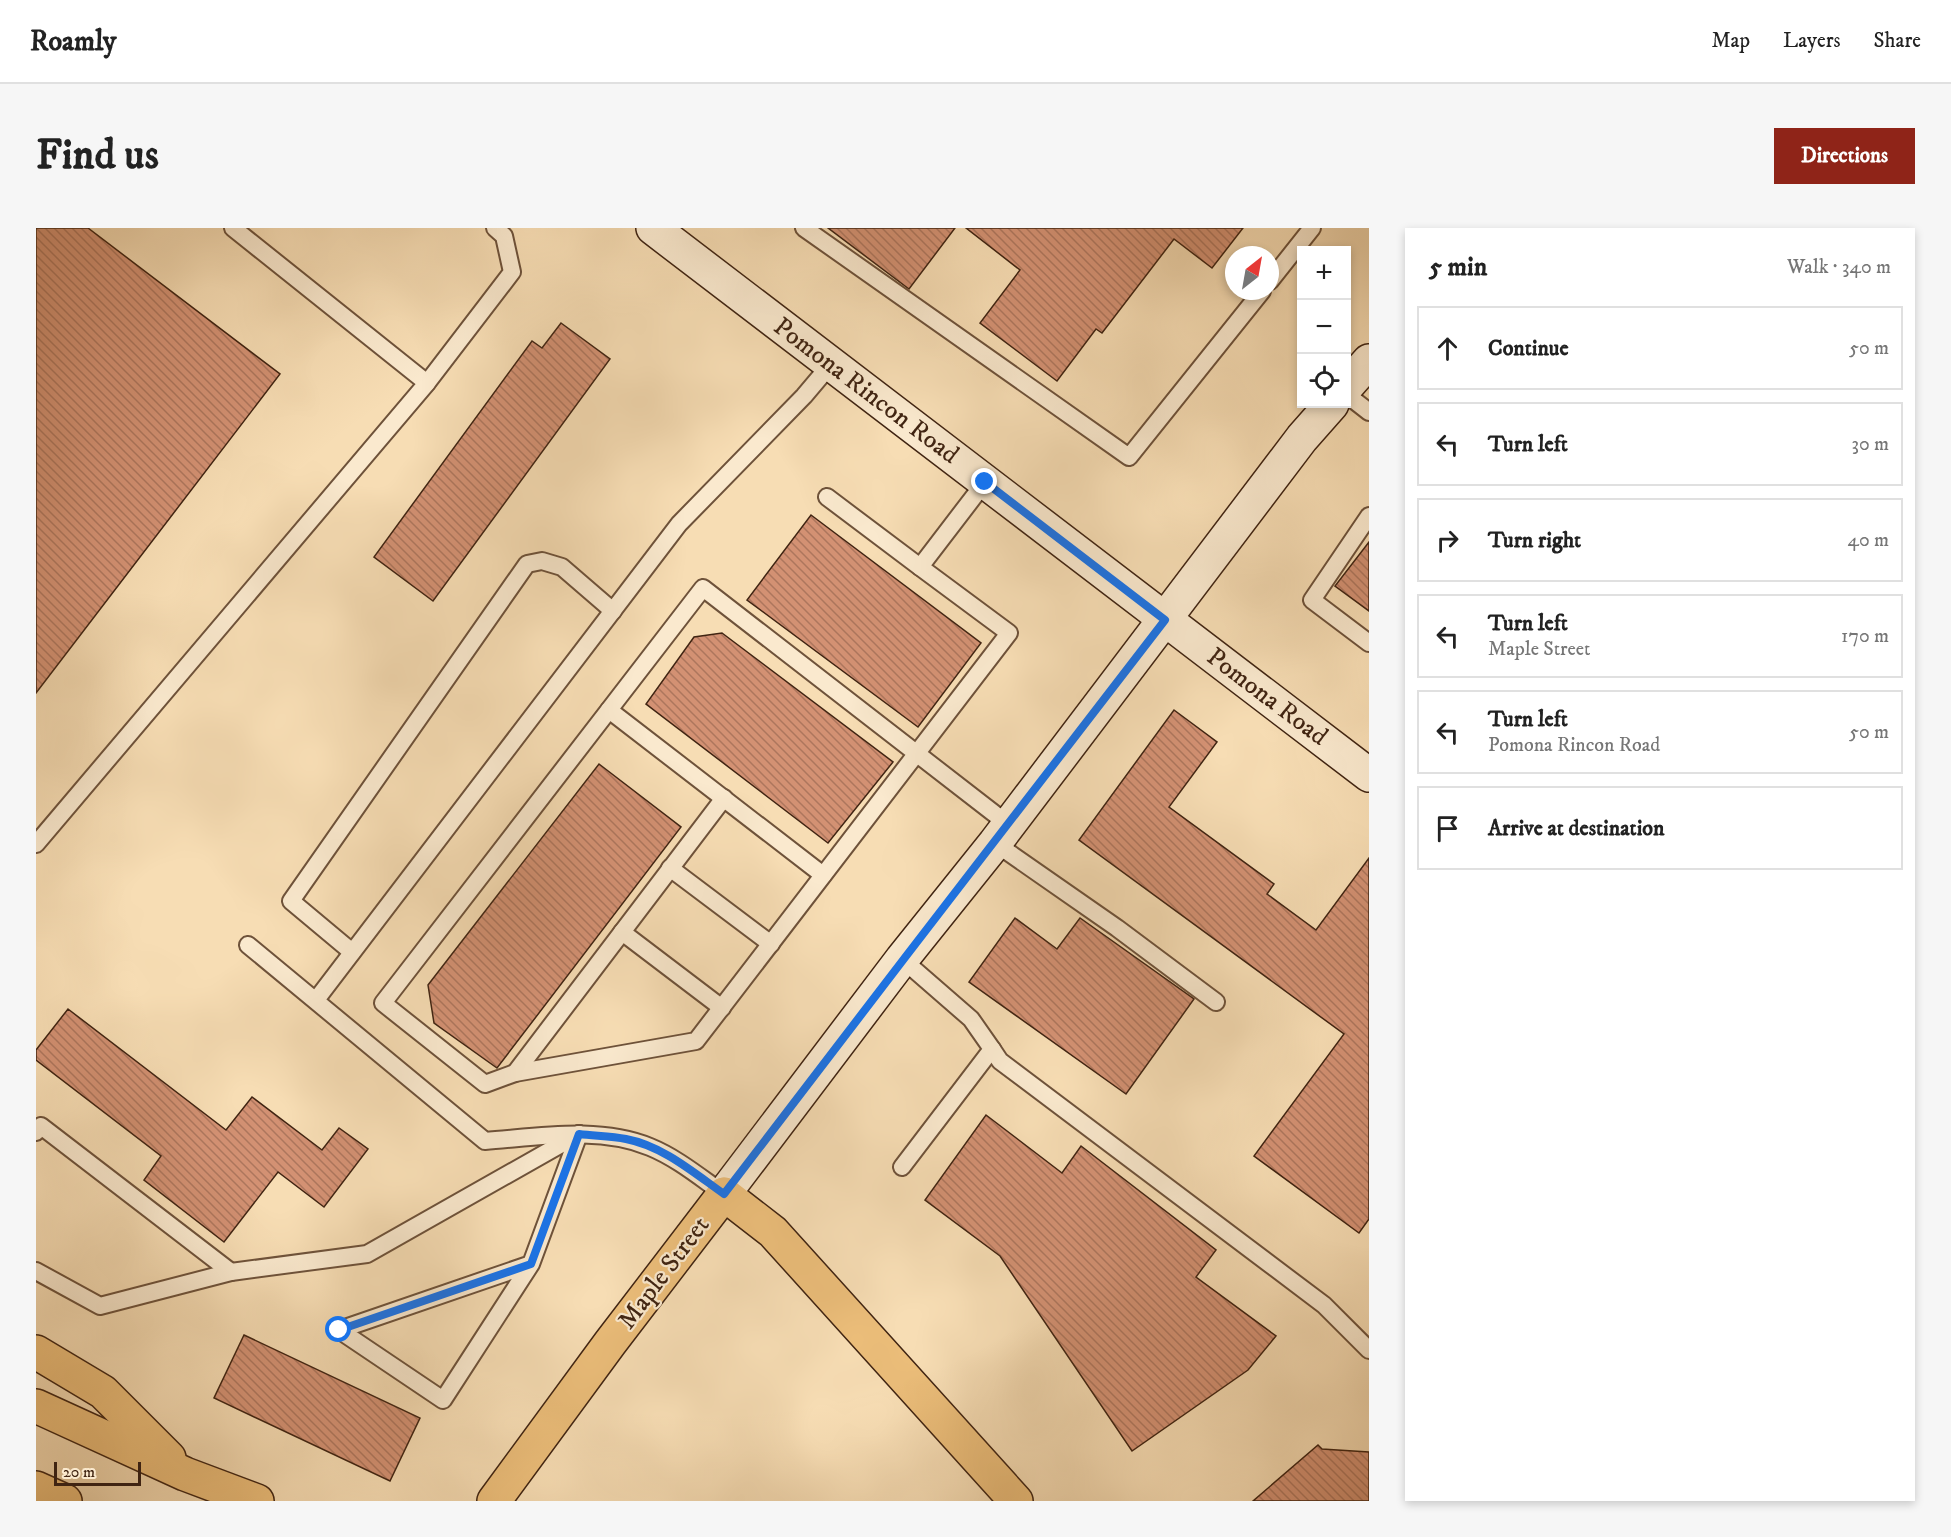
<!DOCTYPE html>
<html lang="en">
<head>
<meta charset="utf-8">
<style>
	body { margin:0; font-family:"IM FELL DW Pica",serif; background:#f6f6f6; color:#222 }
	.controls { position:absolute; right:18px; top:18px; display:grid; overflow:hidden; border-radius:0px; box-shadow:0 3px 9px #0003 }
	.controls button { width:54px; height:54px; display:grid; place-items:center; padding:0; border:0; border-bottom:2px solid #e0e0e0; background:#fff; color:#222; font:30px sans-serif }
	.compass { position:absolute; left:1189px; top:18px; width:54px; height:54px; border-radius:50%; background:#fff; box-shadow:0 3px 9px #0003; rotate:31deg }
	.scale { position:absolute; left:18px; bottom:15px; width:87px; box-sizing:border-box; padding-left:6px; border:3px solid #402412; border-top:0; font-size:16px; line-height:21px; white-space:nowrap; color:#402412; -webkit-text-stroke:4px #fae9ce; paint-order:stroke }
	.stop { position:absolute; width:18px; height:18px; margin:-14px; border:4px solid #1a73e8; border-radius:50%; background:#fff }
	.stop.end { background:#1a73e8; border-color:#fff; box-shadow:0 2px 6px #0008 }
	.list { margin:0; padding:0; list-style:none }
	h2 { display:flex; justify-content:space-between; align-items:center; height:78px; margin:0; padding:0 24px; font-size:26px }
	h2 small { font-size:20px; font-weight:400; color:#767676 }
	.list li { display:grid; grid-template-columns:39px 1fr auto; gap:18px; align-items:center; box-sizing:border-box; height:84px; margin:0 12px 12px; padding:0 12px; border:2px solid #e0e0e0; border-radius:0px }
	.list b { display:block; font-size:22px; white-space:nowrap }
	.list p { margin:0; font-size:20px; white-space:nowrap; color:#767676 }
	.list em { font-size:20px; font-style:normal; color:#767676 }
	.icon { flex:none; width:33px; height:33px; fill:none; stroke:currentColor; stroke-width:2; stroke-linecap:round; stroke-linejoin:round }
	.map { position:relative; flex:none; width:1333px; height:1273px; overflow:hidden; border-radius:0px }
	header { display:flex; align-items:center; gap:36px; box-sizing:border-box; height:84px; padding:0 30px; background:#fff; border-bottom:2px solid #e0e0e0 }
	header strong { font-size:28px }
	nav { display:flex; gap:33px; margin-inline-start:auto; font-size:21px }
	.intro { display:flex; align-items:center; justify-content:space-between; box-sizing:border-box; height:144px; padding:0 36px }
	h1 { margin:0; font-size:42px }
	.button { padding:15px 27px; border-radius:0px; background:#8f2418; color:#fff; font-size:21px; font-weight:700 }
	main { display:flex; gap:36px; padding:0 36px }
	aside { flex:1; background:#fff; border-radius:0px; box-shadow:0 3px 9px #0003 }
	.map>svg:first-child { display:block }
</style>
</head>
<body>
<header>
<strong>Roamly</strong>
<nav><a>Map</a><a>Layers</a><a>Share</a></nav>
</header>
<div class="intro"><h1>Find us</h1><a class="button">Directions</a></div>
<main>
<div class="map">
<svg width="1333" height="1273" viewBox="0 0 1333 1273">
	<defs>
		<pattern id="building-back-hatch" width="6" height="6" patternUnits="userSpaceOnUse" patternTransform="scale(1.5)"><rect width="6" height="6" fill="#d39173"/><path d="M-1 5l2 2M0 0l6 6M5-1l2 2" fill="none" stroke="#ad765d"/></pattern>
	</defs>
	<rect width="100%" height="100%" fill="#f7ddb4"/>
	<filter id="stains"><feTurbulence type="fractalNoise" baseFrequency=".00333" numOctaves="4"/><feColorMatrix values="0 0 0 0 .2 0 0 0 0 .09 0 0 0 0 .02 0 0 0 .5 -.17"/></filter>
	<radialGradient id="worn" r=".72"><stop offset=".6" stop-color="#630" stop-opacity="0"/><stop offset="1" stop-color="#630" stop-opacity=".3"/></radialGradient>
	<g fill="url(#building-back-hatch)" stroke="#402412" stroke-width="1.5">
		<path d="M0 0H52L244 146 0 465Z"/>
		<path d="M792 0H919L873 61Z"/>
		<path d="M930 0H1207L1176 40 1138 11 1066 105 1060 101 1021 153 944 95 984 42Z"/>
		<path d="M525 95 574 131 397 373 338 329 496 113 506 120Z"/>
		<path d="M775 287 945 415 882 499 711 372Z"/>
		<path d="M1333 314V383L1299 358Z"/>
		<path d="M686 405 857 534 792 615 610 476 658 409Z"/>
		<path d="M1138 482 1181 514 1133 579 1238 656 1231 666 1280 702 1333 630V991L1323 1005 1218 928 1308 806 1043 612Z"/>
		<path d="M563 536 645 599 461 840 398 795 392 757Z"/>
		<path d="M979 690 1021 721 1044 690 1158 771 1090 866 933 754Z"/>
		<path d="M32 781 190 902 216 869 286 922 303 900 332 921 288 979 242 944 188 1014 108 952 125 928 0 832V822Z"/>
		<path d="M950 887 1026 945 1045 918 1180 1022 1160 1049 1240 1108 1212 1142 1096 1223 964 1028 889 972Z"/>
		<path d="M208 1107 384 1190 354 1253 178 1170Z"/>
		<path d="M1282 1217 1286 1221 1333 1224V1273H1217Z"/>
	</g>
	<g fill="none" stroke-linecap="round" stroke-linejoin="round">
		<defs>
			<g id="lane">
				<path d="M768 0 1093 229 1226 63"/>
				<path d="M1234 53 1276 0"/>
				<path d="M391 155 476 44 468 8 459 0"/>
				<path d="M1310 166 1333 184"/>
				<path d="M949 254 884 339 973 405C868 541 764 677 660 813L479 845 449 856 347 775 667 360 973 597"/>
				<path d="M791 269 884 339"/>
				<path d="M1333 288 1276 372 1333 415"/>
				<path d="M573 482 787 647"/>
				<path d="M959 615 1081 700 1180 774"/>
				<path d="M0 616 391 155 197 0"/>
				<path d="M634 640 735 716"/>
				<path d="M586 704 686 780"/>
				<path d="M212 717 449 913C503 909 563 898 614 919 641 930 665 950 688 966"/>
				<path d="M316 724 255 673 491 336 506 333 526 339 577 383"/>
				<path d="M866 731 935 791 956 821 866 939"/>
				<path d="M280 772 643 296 768 168 795 136"/>
				<path d="M956 821 964 833 1288 1077 1333 1122"/>
				<path d="M479 845 688 570"/>
				<path d="M0 904 5 898 195 1044"/>
				<path d="M495 1036 303 1102 407 1172 495 1036 543 906"/>
				<path d="M0 1043 64 1078 195 1044 331 1026 543 906"/>
			</g>
			<g id="secondary">
				<path d="M617 0 1333 547"/>
				<path d="M1310 159 1333 133"/>
				<path d="M688 966 866 731 959 615 1266 210 1296 176"/>
			</g>
			<path id="primary" d="M458 1273 574 1115 688 966"/>
			<g id="highway">
				<path d="M688 966 737 1004 980 1273"/>
				<path d="M0 1124 67 1164 133 1230"/>
				<path d="M0 1178 149 1246 221 1273"/>
				<path d="M0 1260 29 1273"/>
			</g>
		</defs>
		<use href="#lane" stroke="#6e523a" stroke-width="20"/>
		<use href="#secondary" stroke="#402412" stroke-width="36"/>
		<use href="#primary" stroke="#402412" stroke-width="36"/>
		<use href="#highway" stroke="#402412" stroke-width="36"/>
		<use href="#lane" stroke="#fae9ce" stroke-width="16"/>
		<use href="#secondary" stroke="#fae9ce" stroke-width="33"/>
		<use href="#primary" stroke="#ecbe7a" stroke-width="33"/>
		<use href="#highway" stroke="#ecbe7a" stroke-width="33"/>
	</g>
	<g fill="none" stroke-linecap="round" stroke-linejoin="round">
		<path stroke="#1a73e8" stroke-width="8" d="M303 1102 495 1036 543 906C559 908 575 908 590 911 627 918 658 945 688 966 834 774 982 583 1129 392L949 254"/>
	</g>
	<g text-anchor="middle" dominant-baseline="central" stroke-width="4.5" stroke-linejoin="round" paint-order="stroke">
		<g font-size="26" fill="#402412" stroke="#fae9ce">
			<text transform="translate(830 163) rotate(37)">Pomona Rincon Road</text>
			<text transform="translate(1231 469) rotate(37)">Pomona Road</text>
			<text transform="translate(628 1045) rotate(-53)">Maple Street</text>
		</g>
	</g>
	<rect width="100%" height="100%" filter="url(#stains)"/>
	<rect width="100%" height="100%" fill="url(#worn)"/>
</svg>
<div class="controls">
<button>+</button>
<button>−</button>
<button><svg class="icon" aria-label="locate" viewBox="0 0 24 24"><circle cx="12" cy="12" r="6"/><path d="M12 2v4M12 18v4M2 12h4M18 12h4"/></svg></button>
</div>
<svg class="compass" viewBox="-18 -18 36 36"><path d="M0-13l5 13h-10z" fill="#e53935"/><path d="M0 13l5-13h-10z" fill="#767676"/></svg>
<div class="scale">20 m</div>
<div class="stop" style="left:303px;top:1102px"></div>
<div class="stop end" style="left:949px;top:254px"></div>
</div>
<aside>
<h2>5 min<small>Walk · 340 m</small></h2>
<ul class="list">
<li><svg class="icon" aria-label="ahead" viewBox="0 0 24 24"><path d="M12 20V5M6 11l6-6 6 6"/></svg><div><b>Continue</b></div><em>50 m</em></li>
<li><svg class="icon" aria-label="left" viewBox="0 0 24 24"><path d="M17 20v-9H6M10 6l-5 5 5 5"/></svg><div><b>Turn left</b></div><em>30 m</em></li>
<li><svg class="icon" aria-label="right" viewBox="0 0 24 24"><path d="M7 20v-9h11M14 6l5 5-5 5"/></svg><div><b>Turn right</b></div><em>40 m</em></li>
<li><svg class="icon" aria-label="left" viewBox="0 0 24 24"><path d="M17 20v-9H6M10 6l-5 5 5 5"/></svg><div><b>Turn left</b><p>Maple Street</p></div><em>170 m</em></li>
<li><svg class="icon" aria-label="left" viewBox="0 0 24 24"><path d="M17 20v-9H6M10 6l-5 5 5 5"/></svg><div><b>Turn left</b><p>Pomona Rincon Road</p></div><em>50 m</em></li>
<li><svg class="icon" aria-label="arrive" viewBox="0 0 24 24"><path d="M6 21V4h12l-3 4 3 4H6"/></svg><div><b>Arrive at destination</b></div></li>
</ul>
</aside>
</main>
</body>
</html>
